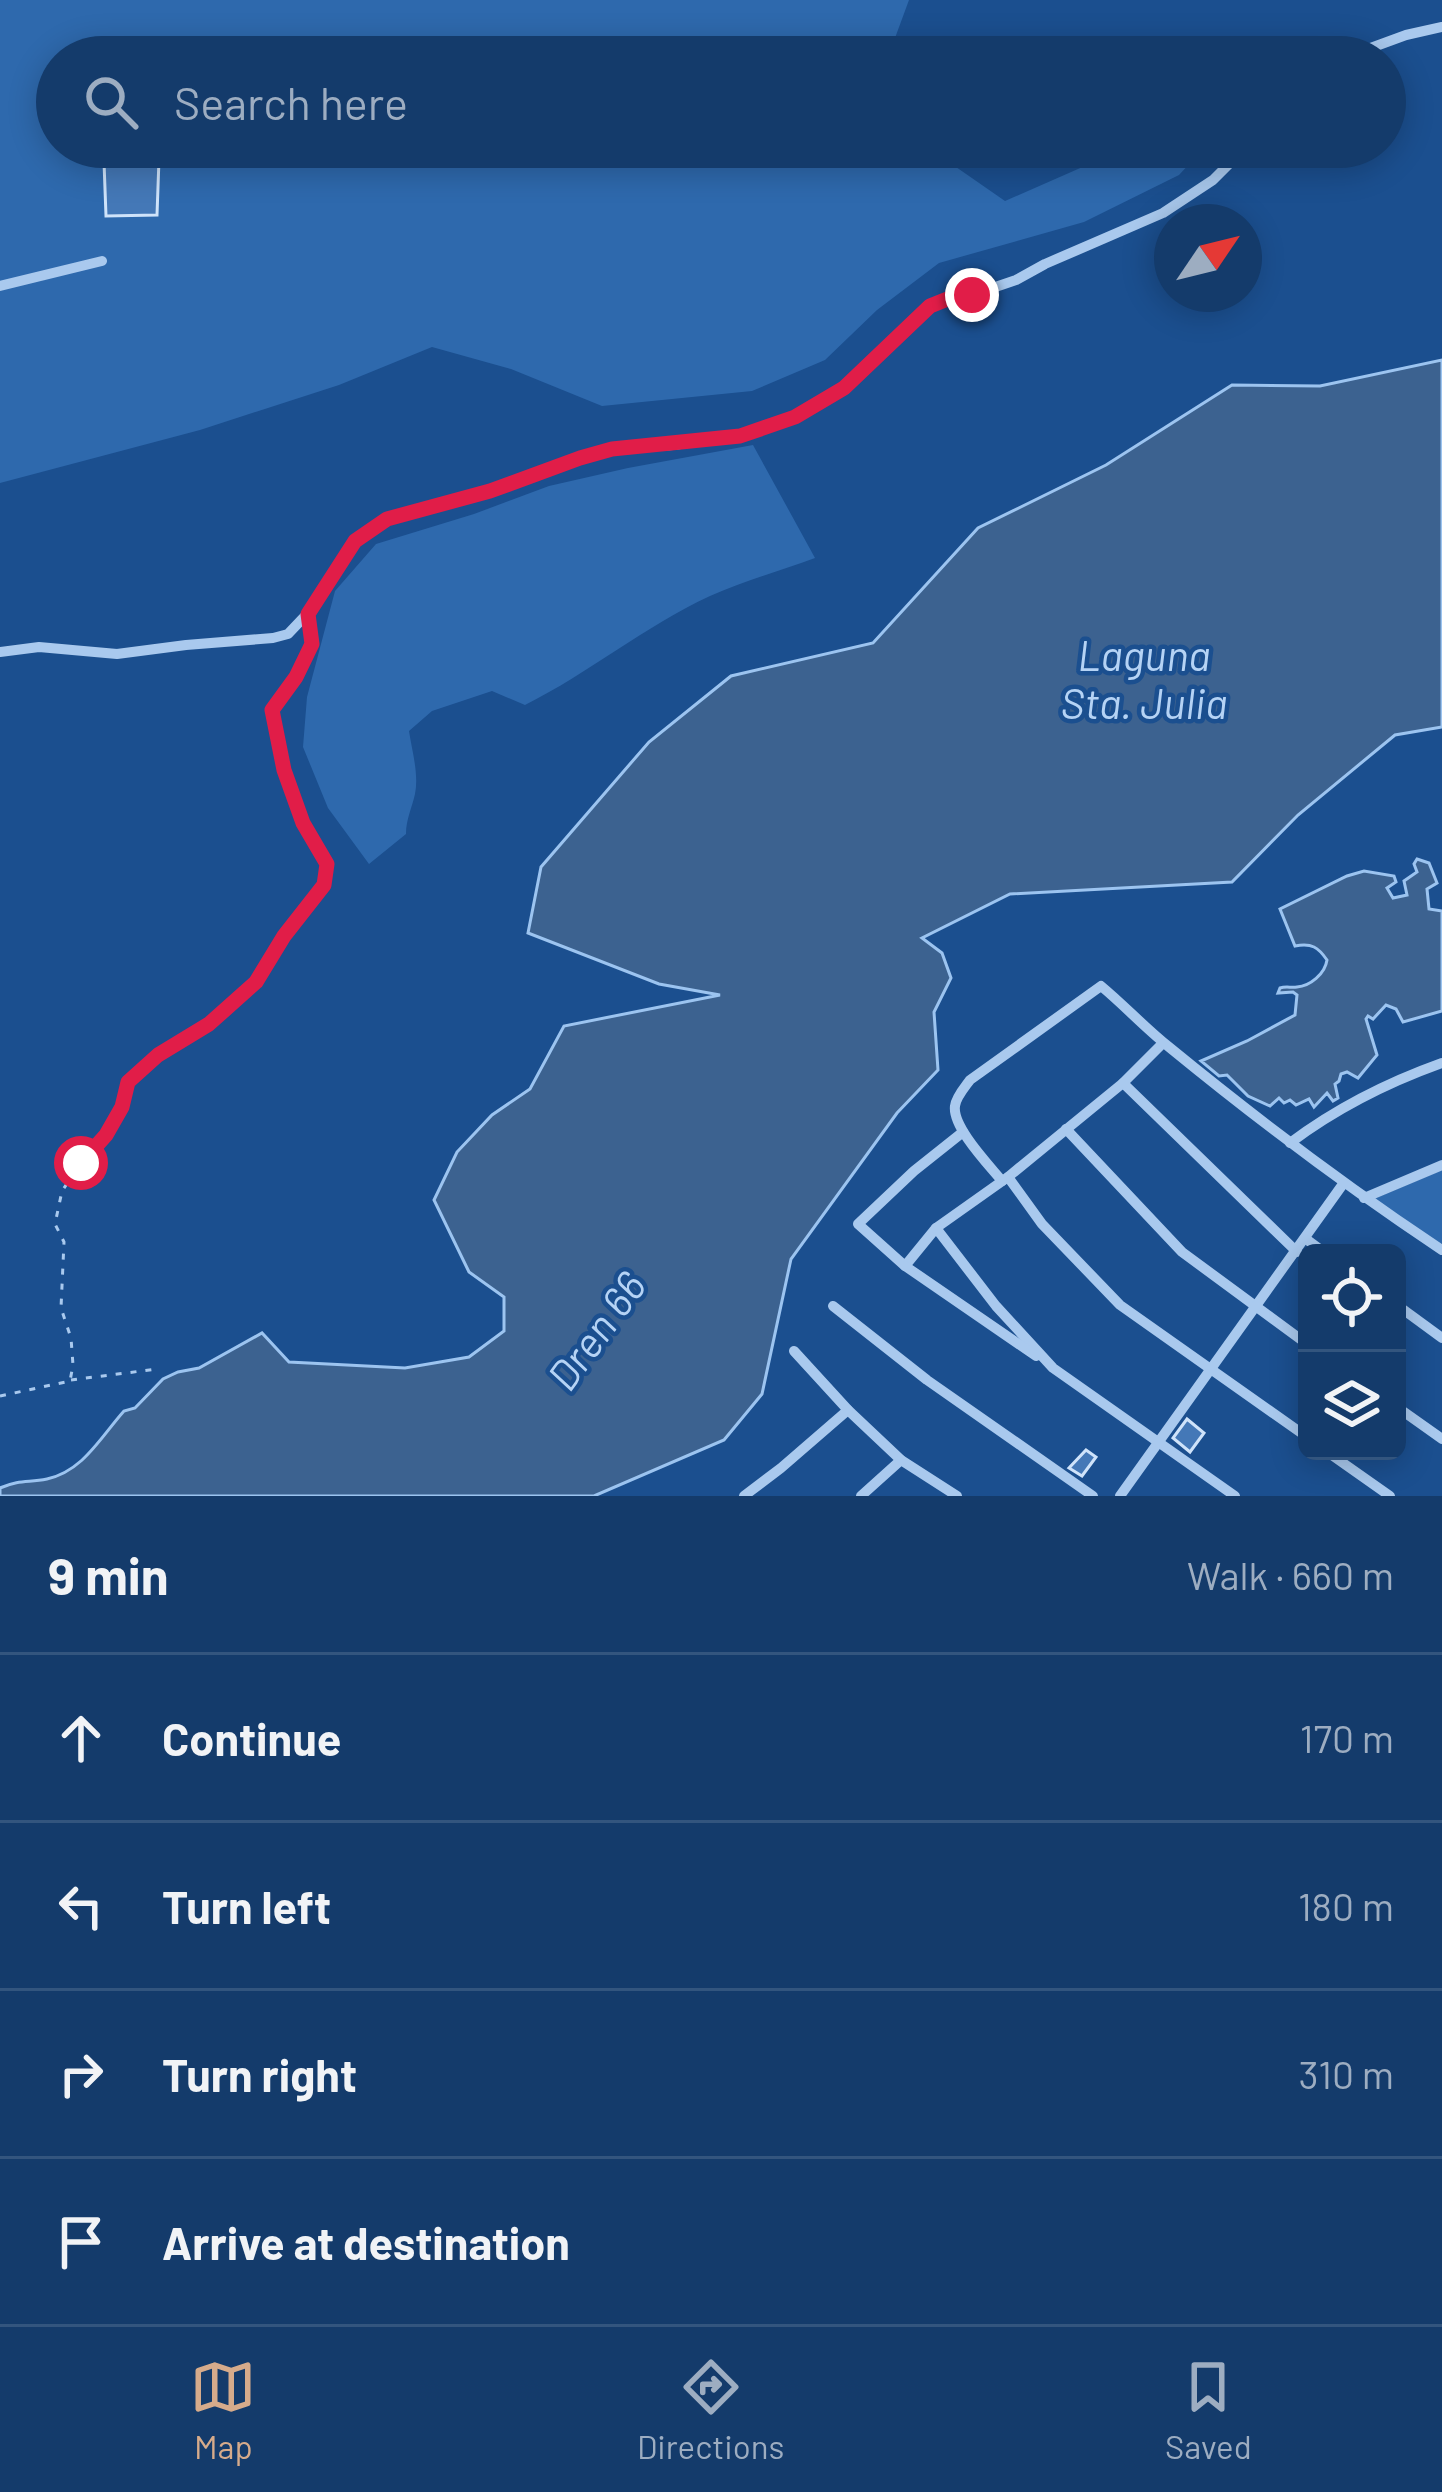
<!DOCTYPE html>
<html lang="en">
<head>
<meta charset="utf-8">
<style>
	body { margin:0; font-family:Barlow,sans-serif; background:#1d4271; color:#f1f3f6 }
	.controls { position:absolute; right:36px; bottom:36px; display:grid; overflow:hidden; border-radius:18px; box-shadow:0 6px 30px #0003 }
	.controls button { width:108px; height:108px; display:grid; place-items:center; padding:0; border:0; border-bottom:3px solid #33557e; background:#143b6b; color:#f1f3f6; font:60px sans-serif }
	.compass { position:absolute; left:1154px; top:204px; width:108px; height:108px; border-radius:50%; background:#143b6b; box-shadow:0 6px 30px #0003; rotate:55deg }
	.stop { position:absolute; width:36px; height:36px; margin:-27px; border:9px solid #e11d48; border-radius:50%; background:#fff }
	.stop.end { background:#e11d48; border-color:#fff; box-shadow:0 3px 12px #0008 }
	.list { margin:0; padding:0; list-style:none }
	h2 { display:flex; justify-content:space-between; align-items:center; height:156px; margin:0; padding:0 48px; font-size:51px }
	h2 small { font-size:39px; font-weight:400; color:#9dadc1 }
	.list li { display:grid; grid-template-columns:78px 1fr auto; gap:36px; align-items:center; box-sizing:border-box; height:168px; padding:0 48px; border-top:3px solid #33557e }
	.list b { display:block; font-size:45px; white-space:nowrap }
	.list em { font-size:39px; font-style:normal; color:#9dadc1 }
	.icon { flex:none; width:66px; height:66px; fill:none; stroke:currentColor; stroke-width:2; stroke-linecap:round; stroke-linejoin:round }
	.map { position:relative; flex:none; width:1442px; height:1496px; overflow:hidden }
	.search { position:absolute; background:#143b6b; box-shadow:0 6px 30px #0003; left:36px; right:36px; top:36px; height:132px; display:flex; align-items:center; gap:30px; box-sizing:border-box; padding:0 42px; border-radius:66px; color:#9dadc1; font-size:45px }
	.sheet { height:828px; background:#143b6b }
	nav { display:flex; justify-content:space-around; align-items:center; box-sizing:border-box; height:168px; border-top:3px solid #33557e; background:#143b6b; font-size:33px; color:#9dadc1 }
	nav a { display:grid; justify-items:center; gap:6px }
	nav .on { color:#d6ab8b }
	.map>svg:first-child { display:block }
</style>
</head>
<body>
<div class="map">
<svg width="1442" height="1496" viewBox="0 0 1442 1496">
	<rect width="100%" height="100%" fill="#1b4f8f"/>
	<g fill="#2e69ad">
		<path d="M0 0H909L888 57H57V147H957L956 167 1005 201 1128 147H1205L1179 175 1084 222 939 263 877 310 825 360 752 391 602 406 511 369 432 347 339 385 200 430 0 483Z"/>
		<path d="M753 445 815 558C780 571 743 581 710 596 645 626 589 673 525 705L492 691 432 711 409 731C412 751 419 774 415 794 412 808 406 819 406 834L369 864 328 808 303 747 307 697 335 591 376 544 474 514 549 486 628 468Z"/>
		<path d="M1442 1170V1244L1374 1199Z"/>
	</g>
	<g fill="#3c6290" stroke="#9cc4f0" stroke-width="3">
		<path d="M1442 360V727L1395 735 1298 815 1232 882 1010 894 922 938 942 953 951 978 934 1012 938 1070 897 1113 791 1259 762 1394 724 1440 594 1496H0V1488C21 1479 28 1483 47 1479 83 1471 100 1438 124 1411L135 1408 163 1379 178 1372 199 1368 262 1333 289 1362 405 1368 469 1357 504 1331V1297L469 1272 434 1200 457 1152 492 1115 530 1089 564 1026 720 995 659 984 528 933 541 867 649 742 731 676 873 643 978 528 1106 465 1232 385 1320 386Z"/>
		<path d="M1417 859 1429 863 1437 883 1427 889 1429 909 1442 911V1011L1403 1022 1396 1009 1386 1005 1373 1019 1368 1016 1366 1019 1377 1055 1358 1078 1347 1072 1341 1074 1339 1081 1335 1084 1338 1098 1333 1101 1327 1093 1314 1107 1309 1099 1296 1105 1290 1100 1284 1103 1279 1098 1270 1106 1248 1096 1227 1075 1219 1076 1201 1061 1247 1041 1295 1015 1297 995 1293 992 1278 993 1280 988C1286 986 1291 988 1297 987 1310 986 1325 974 1327 960 1318 947 1312 943 1295 946L1280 909 1347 876 1364 871 1394 876 1396 882 1387 888 1393 898 1407 895 1404 881 1417 872 1414 864Z"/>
	</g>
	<g fill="#4478b7" stroke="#cfe3fa" stroke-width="3">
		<path d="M159 159 157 215 106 216 104 162Z"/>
		<path d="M1187 1419 1204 1433 1190 1452 1173 1438Z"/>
		<path d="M1086 1450 1096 1457 1082 1476 1069 1468Z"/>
	</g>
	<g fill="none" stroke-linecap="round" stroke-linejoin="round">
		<g stroke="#a9c9ee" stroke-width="3" stroke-dasharray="6 9" stroke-linecap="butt">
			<path d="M71 1380 157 1369"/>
			<path d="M0 1396 70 1381 73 1365 71 1338 61 1308 64 1242 55 1224 62 1191 81 1163 106 1135 122 1107 128 1082 158 1056 209 1024 256 982 284 936 324 885 327 864 303 822 283 770 271 710C289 686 315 659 310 627"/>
		</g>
		<g stroke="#a9c9ee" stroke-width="10">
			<path d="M1346 57 1406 35 1442 27"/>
			<path d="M0 286 102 261"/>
			<path d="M0 652 39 647 117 654 186 645 273 638 288 634 307 614 355 541 387 519 490 491 580 458 612 449 673 445 740 436 795 417 844 388 930 306 955 296 972 295 1016 280 1045 264 1163 213 1213 180 1246 147"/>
			<path d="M1123 1083 1297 1252"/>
			<path d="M1066 1129 1182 1252 1307 1344"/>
			<path d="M963 1132 914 1171 858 1224 905 1266 936 1228 1008 1177 1123 1083 1163 1043"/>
			<path d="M1290 1143C1338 1107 1386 1083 1442 1063"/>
			<path d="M1008 1177 1042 1224 1120 1305 1307 1437"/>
			<path d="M1002 1181C989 1165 952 1127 955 1106 956 1097 965 1087 970 1080L1101 986C1124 1005 1145 1028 1169 1047 1257 1119 1347 1187 1442 1250"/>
			<path d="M1364 1198 1442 1165"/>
			<path d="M936 1228 996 1306 1053 1368 1235 1496"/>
			<path d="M1306 1239 1325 1253"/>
			<path d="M905 1266 1036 1356"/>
			<path d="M1397 1305 1442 1338"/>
			<path d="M833 1306 927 1380 1093 1496"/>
			<path d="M794 1351 848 1410 901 1460 957 1496"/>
			<path d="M1397 1407 1442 1439"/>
			<path d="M1326 1451 1390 1496"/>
			<path d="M744 1496 781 1468 848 1410"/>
			<path d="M861 1496 901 1460"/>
			<path d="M1120 1496 1343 1184"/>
		</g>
	</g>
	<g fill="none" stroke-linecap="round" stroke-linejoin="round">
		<path stroke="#e11d48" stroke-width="15" d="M81 1163 106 1135 122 1107 128 1082 158 1055 209 1024 256 982 284 936 324 885 327 864 303 823 284 770 272 710 296 677 312 644 308 614 355 541 387 519 490 491 580 458 612 449 740 436 795 417 844 388 930 306 955 296 972 295"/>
	</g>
	<g text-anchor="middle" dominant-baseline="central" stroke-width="9" stroke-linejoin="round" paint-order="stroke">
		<g font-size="42" font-style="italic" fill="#b5d3f5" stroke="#1b4f8f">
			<text x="1144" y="654">Laguna<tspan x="1144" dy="48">Sta. Julia</tspan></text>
			<text transform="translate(595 1330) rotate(-54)">Dren 66</text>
		</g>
	</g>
</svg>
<div class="controls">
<button><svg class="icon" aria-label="locate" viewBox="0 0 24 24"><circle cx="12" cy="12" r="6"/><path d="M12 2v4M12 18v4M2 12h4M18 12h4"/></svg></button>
<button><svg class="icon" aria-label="layers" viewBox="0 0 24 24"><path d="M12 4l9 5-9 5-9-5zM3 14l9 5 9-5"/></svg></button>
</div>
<svg class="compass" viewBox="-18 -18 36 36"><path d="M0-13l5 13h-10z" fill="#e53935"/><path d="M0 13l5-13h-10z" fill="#9dadc1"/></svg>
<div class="stop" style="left:81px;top:1163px"></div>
<div class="stop end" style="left:972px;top:295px"></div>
<div class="search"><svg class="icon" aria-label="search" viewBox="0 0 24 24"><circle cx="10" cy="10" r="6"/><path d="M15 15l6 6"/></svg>Search here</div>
</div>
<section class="sheet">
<h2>9 min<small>Walk · 660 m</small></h2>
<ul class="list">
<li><svg class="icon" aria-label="ahead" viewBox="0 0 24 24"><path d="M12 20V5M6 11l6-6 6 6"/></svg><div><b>Continue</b></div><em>170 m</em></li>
<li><svg class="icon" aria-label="left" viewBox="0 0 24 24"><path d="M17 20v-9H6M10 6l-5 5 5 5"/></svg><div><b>Turn left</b></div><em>180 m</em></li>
<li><svg class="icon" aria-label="right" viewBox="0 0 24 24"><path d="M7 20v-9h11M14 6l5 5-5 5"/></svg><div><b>Turn right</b></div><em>310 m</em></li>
<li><svg class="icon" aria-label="arrive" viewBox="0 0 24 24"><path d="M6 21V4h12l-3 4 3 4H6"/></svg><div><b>Arrive at destination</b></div></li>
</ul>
</section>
<nav>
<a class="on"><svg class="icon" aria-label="map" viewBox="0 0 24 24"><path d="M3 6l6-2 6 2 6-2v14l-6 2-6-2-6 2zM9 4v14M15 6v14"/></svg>Map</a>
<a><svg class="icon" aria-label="directions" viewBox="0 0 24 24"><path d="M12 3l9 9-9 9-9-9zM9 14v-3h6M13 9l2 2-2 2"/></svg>Directions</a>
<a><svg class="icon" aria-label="saved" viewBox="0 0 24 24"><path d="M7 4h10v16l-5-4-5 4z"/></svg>Saved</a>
</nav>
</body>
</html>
